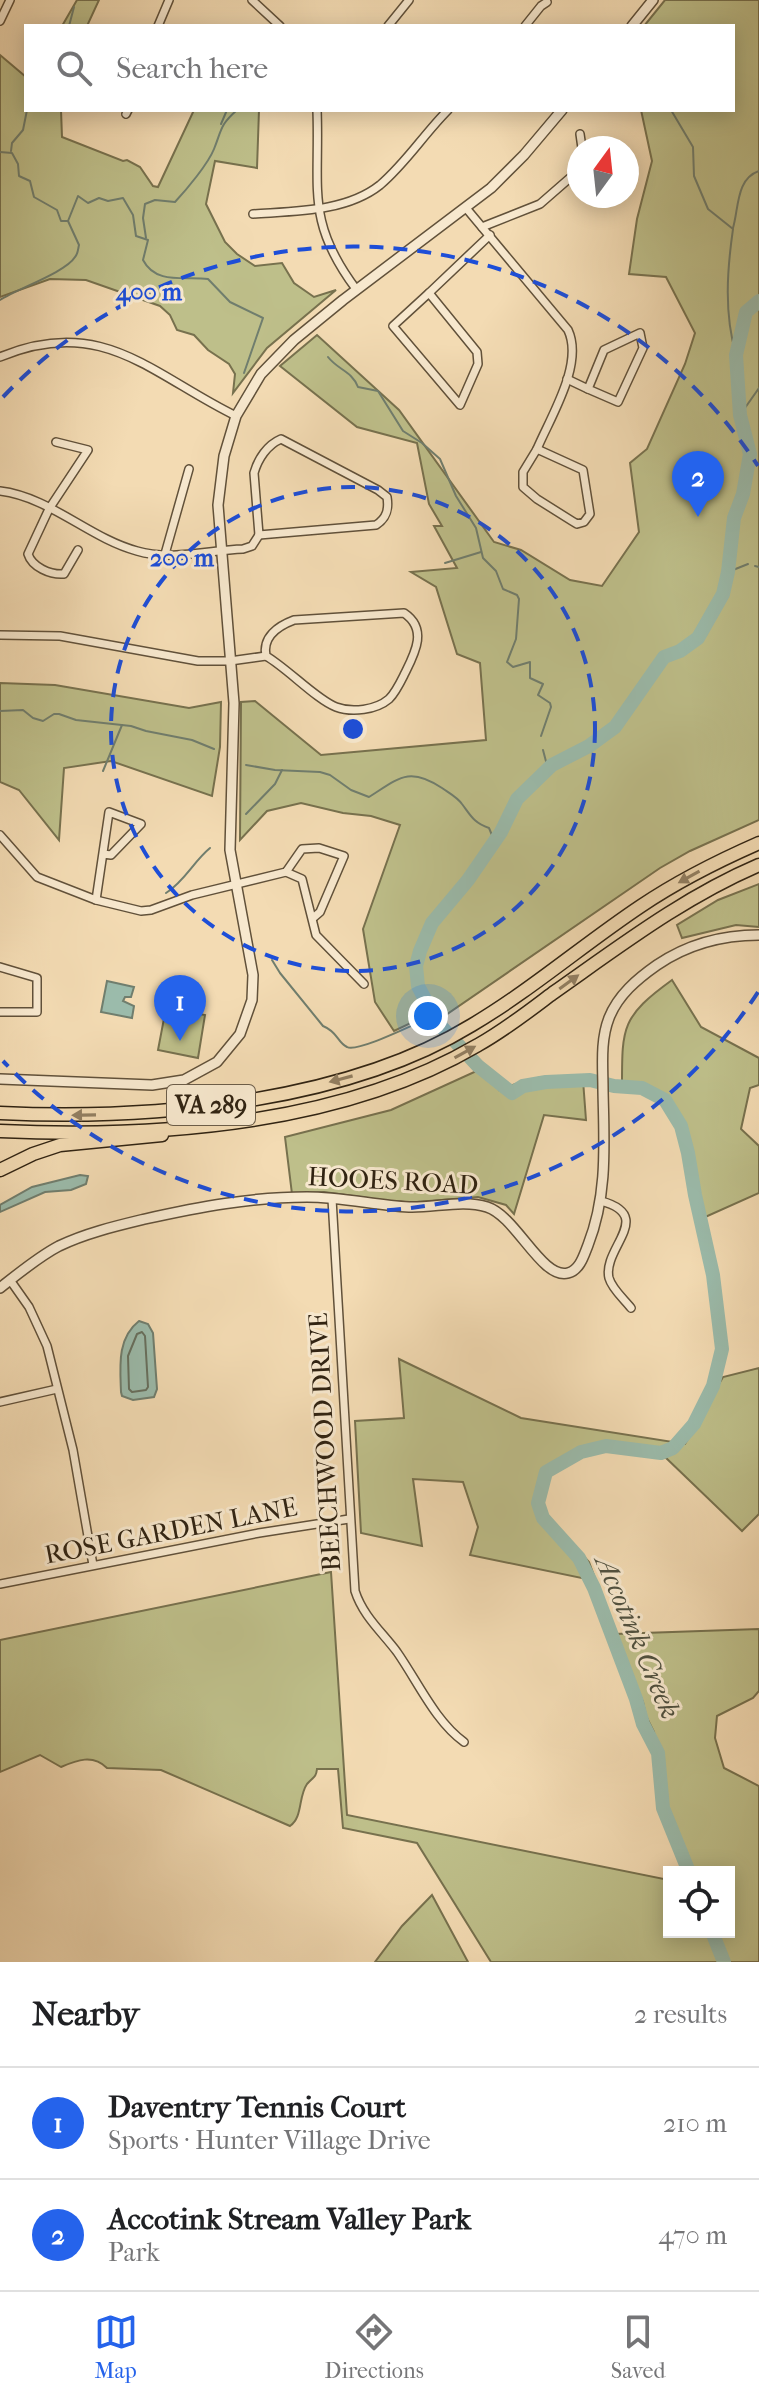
<!DOCTYPE html>
<html lang="en">
<head>
<meta charset="utf-8">
<style>
	body { margin:0; font-family:"IM FELL French Canon",serif; background:#f2f2f2; color:#202124 }
	.controls { position:absolute; right:24px; bottom:24px; display:grid; overflow:hidden; border-radius:0px; box-shadow:0 4px 20px #0003 }
	.controls button { width:72px; height:72px; display:grid; place-items:center; padding:0; border:0; border-bottom:2px solid #e0e0e0; background:#fff; color:#202124; font:40px sans-serif }
	.compass { position:absolute; left:567px; top:136px; width:72px; height:72px; border-radius:50%; background:#fff; box-shadow:0 4px 20px #0003; rotate:15deg }
	.you { position:absolute; left:428px; top:1016px; width:28px; height:28px; margin:-20px; border:6px solid #fff; border-radius:50%; background:#1a73e8; box-shadow:0 0 0 12px #1a73e833 }
	.badge { display:grid; place-items:center; width:52px; height:52px; border-radius:50%; background:#2563eb; color:#fff; font-size:26px; font-weight:700 }
	.pin { position:absolute; translate:-50% -66px; filter:drop-shadow(0 2px 4px #0008) }
	.pin::after { content:''; position:absolute; top:42px; width:28px; height:24px; background:inherit; clip-path:polygon(0 0,100% 0,50% 100%) }
	.list { margin:0; padding:0; list-style:none }
	h2 { display:flex; justify-content:space-between; align-items:center; height:104px; margin:0; padding:0 32px; font-size:34px }
	h2 small { font-size:26px; font-weight:400; color:#757577 }
	.list li { display:grid; grid-template-columns:52px 1fr auto; gap:24px; align-items:center; box-sizing:border-box; height:112px; padding:0 32px; border-top:2px solid #e0e0e0 }
	.list b { display:block; font-size:30px; white-space:nowrap }
	.list p { margin:0; font-size:26px; white-space:nowrap; color:#757577 }
	.list em { font-size:26px; font-style:normal; color:#757577 }
	.icon { flex:none; width:44px; height:44px; fill:none; stroke:currentColor; stroke-width:2; stroke-linecap:round; stroke-linejoin:round }
	.map { position:relative; flex:none; width:759px; height:1962px; overflow:hidden }
	.search { position:absolute; background:#fff; box-shadow:0 4px 20px #0003; left:24px; right:24px; top:24px; height:88px; display:flex; align-items:center; gap:20px; box-sizing:border-box; padding:0 28px; border-radius:0px; color:#757577; font-size:30px }
	.sheet { height:328px; background:#fff }
	nav { display:flex; justify-content:space-around; align-items:center; box-sizing:border-box; height:112px; border-top:2px solid #e0e0e0; background:#fff; font-size:22px; color:#757577 }
	nav a { display:grid; justify-items:center; gap:4px }
	nav .on { color:#2563eb }
	.map>svg:first-child { display:block }
</style>
</head>
<body>
<div class="map">
<svg width="759" height="1962" viewBox="0 0 759 1962">
	<rect width="100%" height="100%" fill="#f3dbb3"/>
	<filter id="stains"><feTurbulence type="fractalNoise" baseFrequency=".0025" numOctaves="4"/><feColorMatrix values="0 0 0 0 .2 0 0 0 0 .09 0 0 0 0 .02 0 0 0 .5 -.17"/></filter>
	<radialGradient id="worn" r=".72"><stop offset=".6" stop-color="#630" stop-opacity="0"/><stop offset="1" stop-color="#630" stop-opacity=".3"/></radialGradient>
	<g fill="#bebf8a" stroke="#77714e" stroke-width="2">
		<path d="M77 0H99L87 26H62Z"/>
		<path d="M665 0H759V820L690 851 660 868 440 1019 434 1012 394 1031 375 1002 363 929 400 825 371 816 343 813 301 803 267 811 240 840 241 702 255 701 321 755 486 740 480 663 457 654 436 587 411 572 457 568 434 526H442L429 504 417 443 357 427 280 366 317 335 399 410 494 542 521 550 570 580 602 586 639 532 630 463 647 449 685 364 695 333 666 277 629 274 637 219 652 161 641 110H733V26H644Z"/>
		<path d="M0 55 26 77V110H61L62 137 123 161 127 160 140 167 153 186 158 187 194 110H259L257 168 215 161 206 204 225 242 237 254 255 266 282 263 294 283 314 297 336 290 267 348 233 393 235 374 229 364 208 350 194 335 177 330 170 315 160 306 86 280 50 279 0 297Z"/>
		<path d="M0 683 55 685 189 708 221 702 220 747 212 796 111 761 64 768 59 840 19 790 0 782Z"/>
		<path d="M759 884V927L736 925 682 938 677 925 718 900Z"/>
		<path d="M672 980 701 1027 759 1058V1085L750 1088 741 1129 759 1146V1193L703 1218C696 1173 694 1135 668 1097L622 1088C622 1027 621 1017 672 980Z"/>
		<path d="M166 1008 205 1015 198 1058 158 1050Z"/>
		<path d="M483 1068 499 1090C533 1077 546 1073 583 1080L586 1120 544 1115 514 1214 506 1205 478 1197 404 1203 324 1192 292 1194 285 1137 391 1110Z"/>
		<path d="M399 1359 521 1418 685 1444 723 1377 759 1368V1514L742 1531 664 1456 594 1448 545 1479 541 1509 589 1562 596 1581 470 1555 478 1527 463 1482 413 1479 422 1546 361 1533 355 1421 404 1418Z"/>
		<path d="M331 1572 347 1815 669 1880V1932H729V1872H689L663 1808 654 1732 646 1716 643 1702 615 1634 759 1629V1691L753 1698 717 1716 715 1738 724 1768 759 1786V1962H491L417 1843 343 1828 338 1769H317C316 1778 313 1777 307 1784 298 1797 303 1817 290 1826L161 1770 107 1768C93 1754 77 1760 61 1767L40 1755 0 1772V1640Z"/>
		<path d="M432 1895 468 1962H375L402 1926Z"/>
	</g>
	<g fill="#9bbbab" stroke="#707e6e" stroke-width="2">
		<path d="M107 981 134 987 131 997H125L123 1001 134 1006 132 1018 101 1012Z"/>
		<path d="M80 1175 88 1176 86 1184 71 1190 45 1192 0 1212V1205L32 1187Z"/>
		<path d="M139 1321 148 1324 153 1333 157 1389 154 1397 133 1400 122 1396 121 1392C120 1366 117 1338 139 1321Z"/>
	</g>
	<g fill="none" stroke-linecap="round" stroke-linejoin="round">
		<path stroke="#666f5e" stroke-width="2" d="M142 1332 145 1336 148 1387 146 1390 132 1392 129 1389 128 1356 137 1334Z"/>
		<g stroke="#707e6e" stroke-width="2">
			<path d="M675 25 676 26"/>
			<path d="M69 26 74 7"/>
			<path d="M671 110 693 147 694 176 708 209 733 229C727 271 724 313 736 355"/>
			<path d="M221 124 227 110"/>
			<path d="M11 151 12 143 23 130 27 110"/>
			<path d="M0 152 12 153 18 164 19 176 30 181 34 197 57 210 61 221H68L78 196 88 203 99 198 108 201 123 198 133 215 136 236 148 240 143 260C156 285 185 276 208 279L230 302 263 318 244 373"/>
			<path d="M733 228C739 207 736 179 759 171"/>
			<path d="M146 238 143 218 145 204 155 200 175 202C187 189 208 164 214 149 222 129 220 125 237 110"/>
			<path d="M0 300C17 289 66 272 75 257 78 254 78 249 79 245L68 221"/>
			<path d="M328 357C338 370 352 371 358 387L378 391 403 431 422 443 440 459 456 496 476 528 483 558 496 571 503 589 517 595 519 599 516 639 507 662 513 667 530 662V678L543 684 538 695 550 703 551 707 541 736"/>
			<path d="M740 415 759 388"/>
			<path d="M445 563 481 552"/>
			<path d="M755 566 759 567"/>
			<path d="M728 572 748 564"/>
			<path d="M0 711 23 710 33 718 43 721 54 714H59L76 720 131 726 146 731 192 740 214 749"/>
			<path d="M543 750 548 769"/>
			<path d="M246 765 275 770 320 772 330 775 351 790 369 797C399 778 409 766 442 788 449 793 457 797 462 804 471 816 474 823 489 828L494 840"/>
			<path d="M103 771 122 725"/>
			<path d="M246 814 275 784 282 770"/>
			<path d="M166 893C185 881 193 862 210 848"/>
			<path d="M272 960 280 973 323 1026C338 1032 337 1042 347 1047 357 1053 414 1024 427 1019L437 1022"/>
		</g>
		<g stroke="#9bbbab" stroke-width="14">
			<path d="M689 1872 663 1808 658 1753 643 1724 636 1699 594 1588 579 1558 543 1518 538 1503 546 1472 581 1452 606 1446 661 1453 673 1448 694 1424 713 1386 722 1349 713 1275 695 1195 688 1153 681 1126 665 1100 642 1088 614 1086 590 1080 546 1082 523 1086 512 1093 478 1066 437 1022 418 986 416 966 420 951 432 923 468 880 501 832 517 799 552 765 589 746 615 727 664 657 680 651 698 638 723 594 728 572 734 518 743 494 750 454 740 415 736 355 746 312 759 301"/>
			<path d="M712 1932 724 1962"/>
		</g>
		<defs>
			<g id="minor">
				<path d="M252 0 280 26"/>
				<path d="M0 21 10 0"/>
				<path d="M158 26 169 0"/>
				<path d="M388 26 409 0"/>
				<path d="M525 26 541 6 547 2"/>
				<path d="M317 110C320 188 305 221 356 289"/>
				<path d="M126 114 128 110"/>
				<path d="M580 134 582 148"/>
				<path d="M466 208 568 330C584 364 551 416 537 449"/>
				<path d="M253 214C295 211 346 212 380 185 406 163 424 134 448 110"/>
				<path d="M482 227 540 204 579 170"/>
				<path d="M429 293 477 352 478 364 460 405 393 326Z"/>
				<path d="M429 293 490 235"/>
				<path d="M640 333 643 348 618 402 588 389 604 350Z"/>
				<path d="M0 357C102 314 152 375 236 416"/>
				<path d="M567 379 588 389"/>
				<path d="M281 439 378 490 387 497C389 509 387 518 376 525L259 535 254 473C258 459 267 445 281 439Z"/>
				<path d="M56 442 88 450 49 509 28 554C32 567 50 575 64 574L78 550"/>
				<path d="M537 449 583 470 590 514 584 522 577 524 572 521 537 499 523 487V472Z"/>
				<path d="M0 491C50 497 89 538 137 551 171 561 209 550 243 549L252 546 259 535"/>
				<path d="M165 554 189 469"/>
				<path d="M404 613C428 629 415 653 405 673 401 681 396 692 389 699 376 710 352 713 336 707 317 700 287 668 266 656 262 637 278 626 294 620Z"/>
				<path d="M0 635 60 636 198 661H230L266 656"/>
				<path d="M0 835 37 877 96 900 141 911 151 910 192 895 286 872 302 849 319 848 344 856 320 912 313 918"/>
				<path d="M286 872 302 879 316 935 364 984"/>
				<path d="M96 900 109 812 141 824 111 855 103 854"/>
				<path d="M0 967 37 978V1012H0"/>
				<path d="M332 1199 355 1591C363 1616 382 1632 397 1652 418 1682 435 1721 464 1742"/>
				<path d="M601 1201C656 1216 602 1248 609 1278 612 1289 624 1299 631 1308"/>
				<path d="M10 1280 29 1307 47 1346 73 1450 93 1565"/>
				<path d="M0 1402 57 1389"/>
				<path d="M0 1584 259 1533 349 1519"/>
			</g>
			<g id="tertiary">
				<path d="M632 26 653 0"/>
				<path d="M0 1079 152 1085 184 1080 217 1062 240 1034 252 1000 253 975 230 850 234 703 218 505 224 456 236 416 261 374 294 340 343 300 491 188 524 155 562 110"/>
				<path d="M0 1288C19 1273 38 1257 59 1246 86 1233 116 1226 145 1219 199 1207 252 1197 307 1197 341 1197 375 1205 409 1207 434 1208 463 1199 487 1207 516 1216 542 1280 568 1273 580 1270 584 1255 588 1245 608 1194 604 1143 603 1090 603 1067 600 1041 609 1018 618 995 637 979 657 965 688 944 721 935 759 935"/>
			</g>
			<g id="primary">
				<path d="M0 1113C148 1120 343 1104 472 1025 531 990 584 944 641 906 678 881 718 861 759 843"/>
				<path d="M0 1131C157 1138 340 1126 478 1045 505 1030 529 1011 553 993 620 946 684 897 759 865"/>
				<path d="M0 1170 33 1154 60 1145 162 1135"/>
			</g>
		</defs>
		<use href="#minor" stroke="#61513a" stroke-width="10"/>
		<use href="#tertiary" stroke="#61513a" stroke-width="12"/>
		<use href="#primary" stroke="#302312" stroke-width="15"/>
		<use href="#minor" stroke="#f7e8ce" stroke-width="7"/>
		<use href="#tertiary" stroke="#f7e8ce" stroke-width="9"/>
		<use href="#primary" stroke="#f3dbb3" stroke-width="12"/>
	</g>
	<defs><path id="oneway-solid" d="M-6-.8H1V-3.2L6.5 0L1 3.2V.8H-6Z" transform="scale(2)"/></defs>
	<g fill="#927f62">
		<use href="#oneway-solid" transform="translate(689 877) rotate(151)"/>
		<use href="#oneway-solid" transform="translate(569 982) rotate(-36)"/>
		<use href="#oneway-solid" transform="translate(465 1052) rotate(-29)"/>
		<use href="#oneway-solid" transform="translate(341 1079) rotate(165)"/>
		<use href="#oneway-solid" transform="translate(84 1115) rotate(179)"/>
	</g>
	<g fill="none" stroke="#1d4ed8" stroke-width="4" stroke-dasharray="14 10">
		<circle cx="353" cy="729" r="242"/>
		<path d="M758 992A483 483 0 0 1 3 1061M3 397A483 483 0 0 1 758 466"/>
	</g>
	<g text-anchor="middle" dominant-baseline="central" stroke-width="6" stroke-linejoin="round" paint-order="stroke">
		<rect fill="#f7e8ce" stroke="#6c5e4a" stroke-width="2" x="167" y="1085" width="88" height="40" rx="6"/>
		<g font-size="24" font-weight="bold" fill="#302312">
			<text x="211" y="1105">VA 289</text>
		</g>
		<g font-size="26" fill="#302312" stroke="#f7e8ce">
			<text transform="translate(393 1181) rotate(3)">HOOES ROAD</text>
			<text transform="translate(325 1442) rotate(-93)">BEECHWOOD DRIVE</text>
			<text transform="translate(171 1531) rotate(-11)">ROSE GARDEN LANE</text>
		</g>
		<g font-size="28" font-style="italic" fill="#505140" stroke="#f7e8ce">
			<text transform="translate(638 1637) rotate(67)">Accotink Creek</text>
		</g>
	</g>
	<circle cx="353" cy="729" r="12" fill="#1d4ed8" stroke="#f7e8ce" stroke-width="4"/>
	<g font-size="24" text-anchor="middle" font-weight="bold" fill="#1d4ed8" stroke="#f7e8ce" stroke-width="6" stroke-linejoin="round" paint-order="stroke">
		<text x="149" y="300">400 m</text>
		<text x="182" y="566">200 m</text>
	</g>
	<rect width="100%" height="100%" filter="url(#stains)"/>
	<rect width="100%" height="100%" fill="url(#worn)"/>
</svg>
<div class="controls">
<button><svg class="icon" aria-label="locate" viewBox="0 0 24 24"><circle cx="12" cy="12" r="6"/><path d="M12 2v4M12 18v4M2 12h4M18 12h4"/></svg></button>
</div>
<svg class="compass" viewBox="-18 -18 36 36"><path d="M0-13l5 13h-10z" fill="#e53935"/><path d="M0 13l5-13h-10z" fill="#757577"/></svg>
<div class="you"></div>
<div class="pin badge" style="left:180px;top:1041px">1</div>
<div class="pin badge" style="left:698px;top:517px">2</div>
<div class="search"><svg class="icon" aria-label="search" viewBox="0 0 24 24"><circle cx="10" cy="10" r="6"/><path d="M15 15l6 6"/></svg>Search here</div>
</div>
<section class="sheet">
<h2>Nearby<small>2 results</small></h2>
<ul class="list">
<li><span class="badge">1</span><div><b>Daventry Tennis Court</b><p>Sports · Hunter Village Drive</p></div><em>210 m</em></li>
<li><span class="badge">2</span><div><b>Accotink Stream Valley Park</b><p>Park</p></div><em>470 m</em></li>
</ul>
</section>
<nav>
<a class="on"><svg class="icon" aria-label="map" viewBox="0 0 24 24"><path d="M3 6l6-2 6 2 6-2v14l-6 2-6-2-6 2zM9 4v14M15 6v14"/></svg>Map</a>
<a><svg class="icon" aria-label="directions" viewBox="0 0 24 24"><path d="M12 3l9 9-9 9-9-9zM9 14v-3h6M13 9l2 2-2 2"/></svg>Directions</a>
<a><svg class="icon" aria-label="saved" viewBox="0 0 24 24"><path d="M7 4h10v16l-5-4-5 4z"/></svg>Saved</a>
</nav>
</body>
</html>
